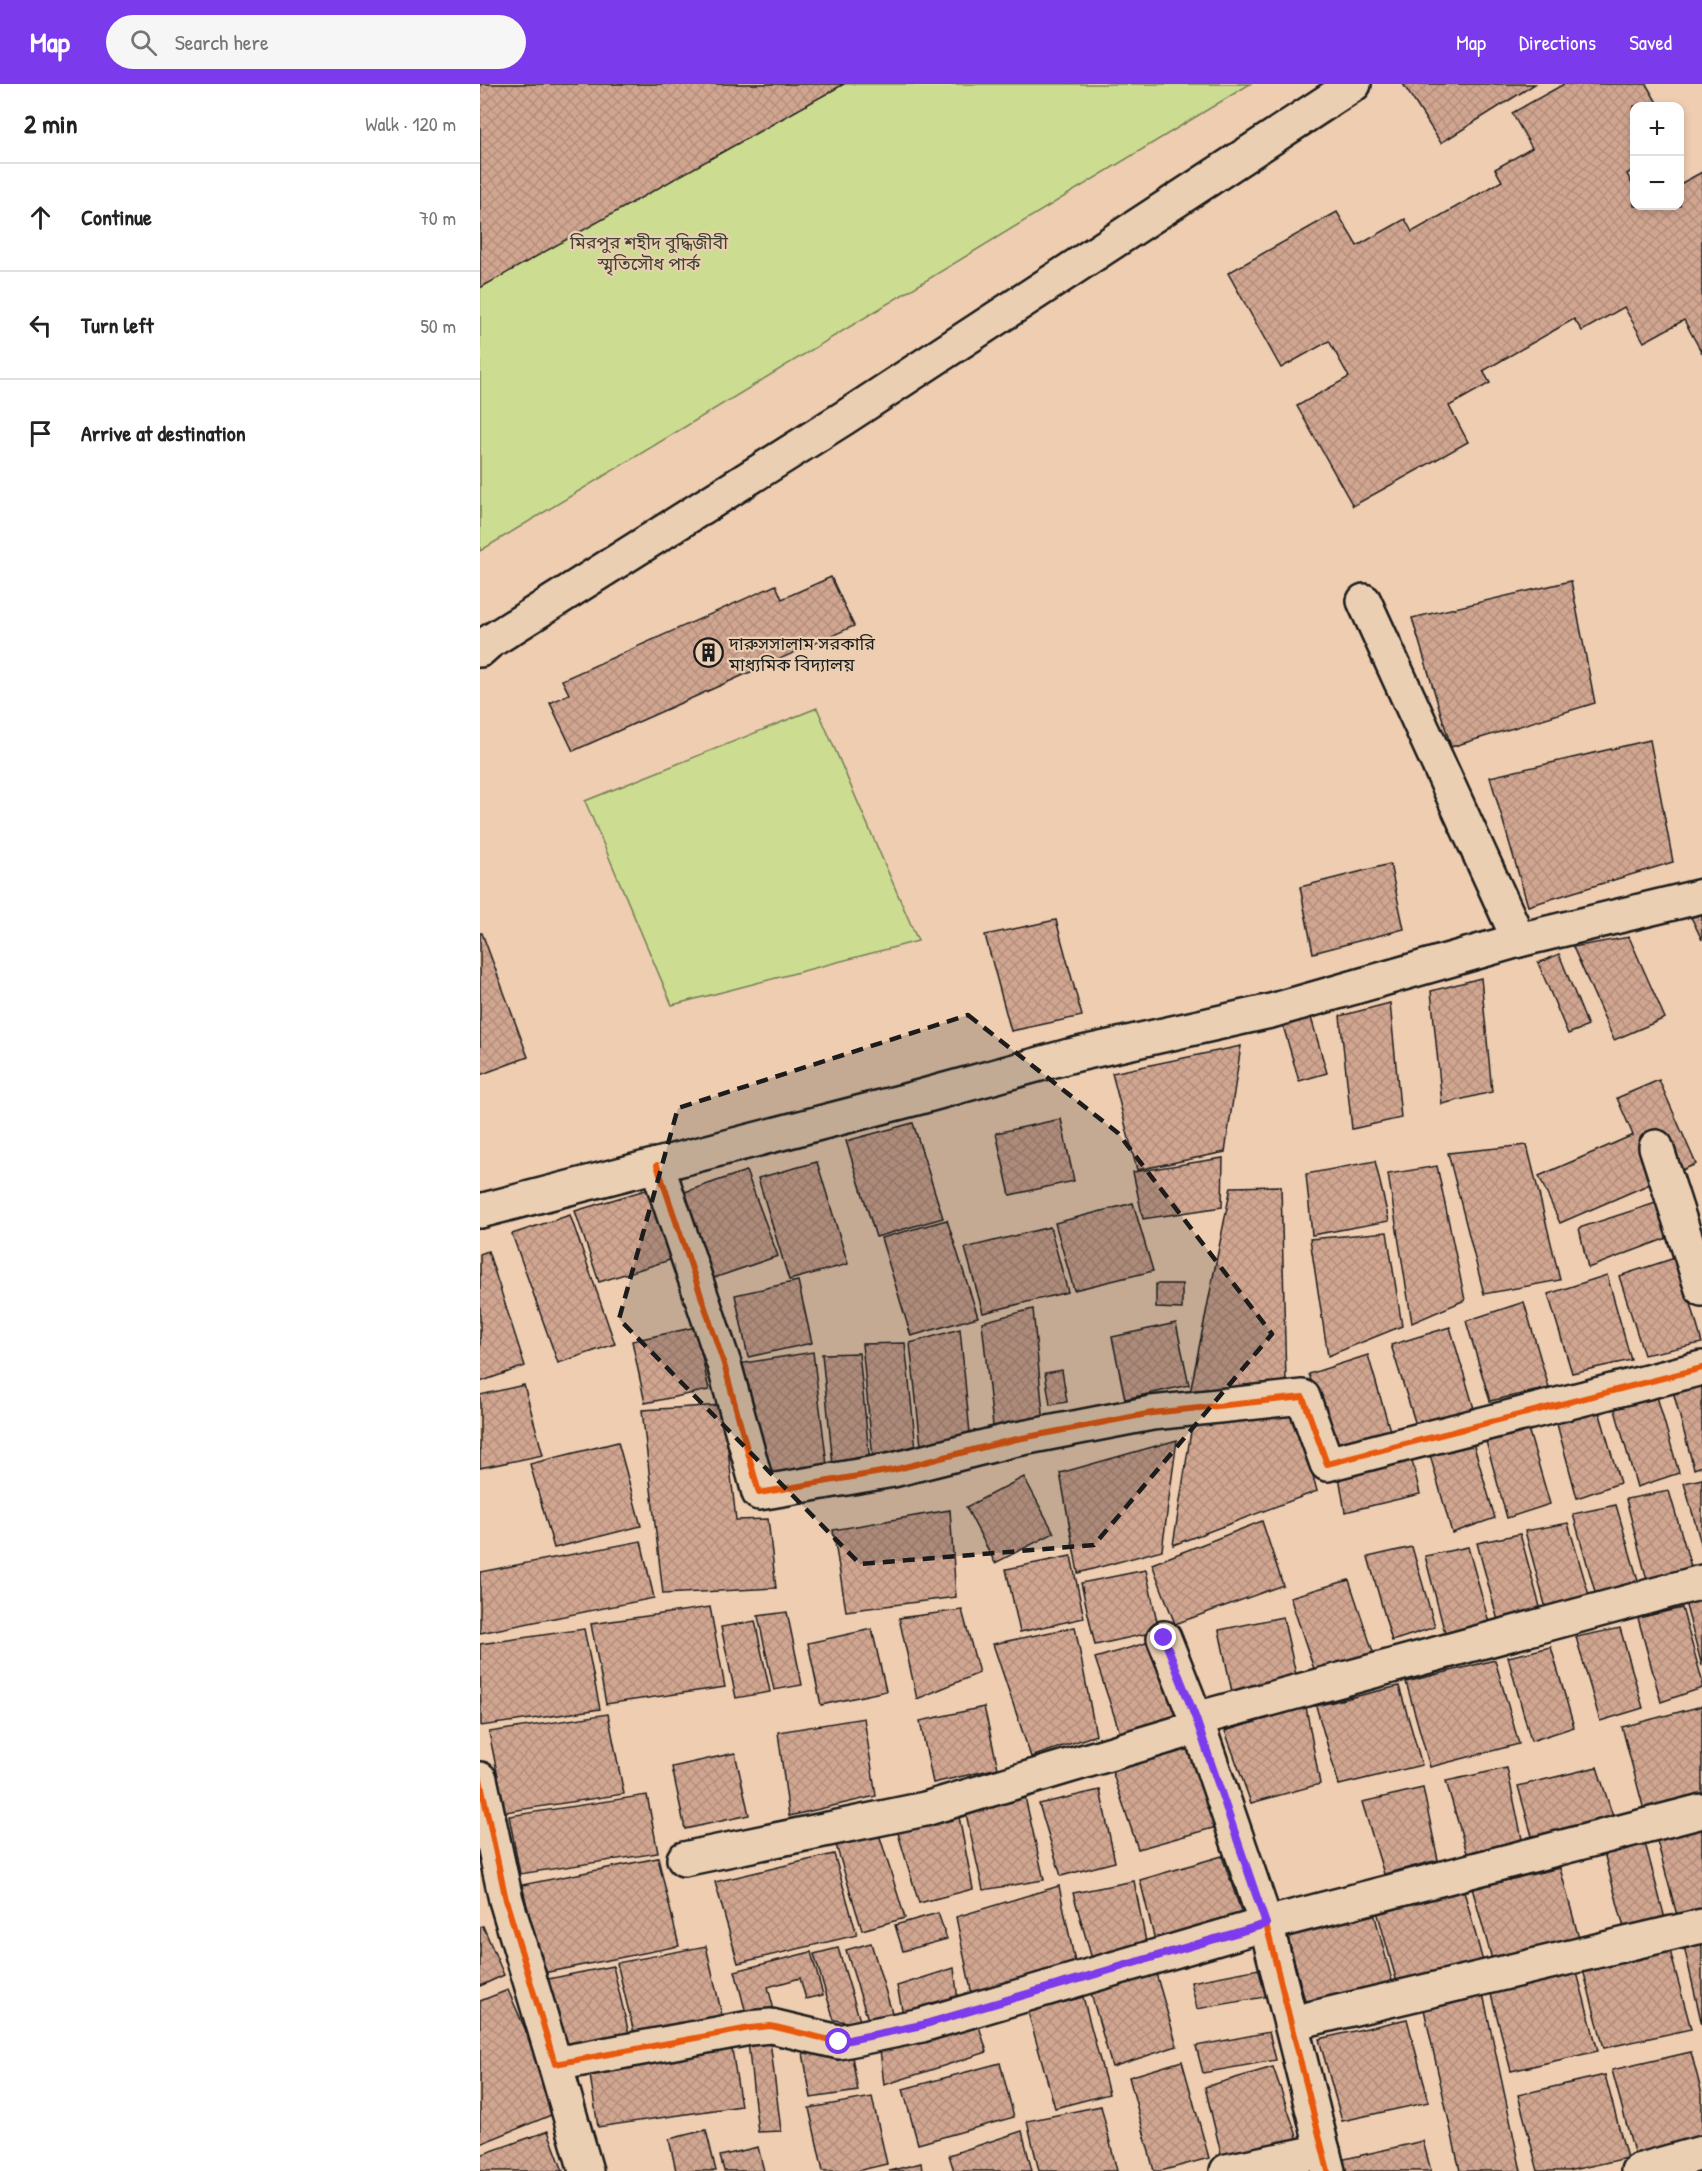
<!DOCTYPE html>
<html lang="en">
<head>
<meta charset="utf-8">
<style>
	body { margin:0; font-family:"Patrick Hand","Noto Sans Bengali",sans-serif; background:#f6f6f6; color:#222 }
	.controls { position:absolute; right:18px; top:18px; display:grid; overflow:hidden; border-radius:12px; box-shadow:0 3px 9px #0003 }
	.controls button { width:54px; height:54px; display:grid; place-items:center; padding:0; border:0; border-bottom:2px solid #e0e0e0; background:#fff; color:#222; font:30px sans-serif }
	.stop { position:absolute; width:18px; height:18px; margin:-14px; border:4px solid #7c3aed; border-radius:50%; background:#fff }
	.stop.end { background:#7c3aed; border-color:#fff; box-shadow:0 2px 6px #0008 }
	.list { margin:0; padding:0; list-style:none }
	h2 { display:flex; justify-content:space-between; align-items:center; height:78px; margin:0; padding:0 24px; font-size:26px }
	h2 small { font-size:20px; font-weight:400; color:#767676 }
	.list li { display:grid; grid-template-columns:39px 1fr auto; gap:18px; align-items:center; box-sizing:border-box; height:108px; padding:0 24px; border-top:2px solid #e0e0e0 }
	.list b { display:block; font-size:22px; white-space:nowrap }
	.list em { font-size:20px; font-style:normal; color:#767676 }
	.icon { flex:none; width:33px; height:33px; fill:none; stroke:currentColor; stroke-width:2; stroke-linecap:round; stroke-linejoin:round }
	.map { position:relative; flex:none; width:1222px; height:2087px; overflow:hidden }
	header { display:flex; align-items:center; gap:36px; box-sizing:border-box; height:84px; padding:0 30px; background:#7c3aed; color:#fff }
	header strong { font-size:28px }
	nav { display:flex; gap:33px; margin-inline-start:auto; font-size:21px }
	.search { width:420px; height:54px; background:#f6f6f6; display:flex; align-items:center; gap:15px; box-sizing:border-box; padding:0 21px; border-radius:33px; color:#767676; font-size:22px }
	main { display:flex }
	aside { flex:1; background:#fff }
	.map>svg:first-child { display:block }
</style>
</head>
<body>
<header>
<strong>Map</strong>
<div class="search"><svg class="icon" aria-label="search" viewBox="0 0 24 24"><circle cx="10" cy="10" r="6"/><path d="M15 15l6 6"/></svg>Search here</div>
<nav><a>Map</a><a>Directions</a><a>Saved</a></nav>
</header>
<main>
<aside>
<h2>2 min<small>Walk · 120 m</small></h2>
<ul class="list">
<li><svg class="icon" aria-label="ahead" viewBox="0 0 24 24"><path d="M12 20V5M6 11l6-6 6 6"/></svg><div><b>Continue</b></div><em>70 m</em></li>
<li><svg class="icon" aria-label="left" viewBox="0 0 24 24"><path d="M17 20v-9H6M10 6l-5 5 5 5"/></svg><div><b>Turn left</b></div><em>50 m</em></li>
<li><svg class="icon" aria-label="arrive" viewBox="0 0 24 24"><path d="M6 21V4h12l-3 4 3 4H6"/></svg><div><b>Arrive at destination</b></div></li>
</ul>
</aside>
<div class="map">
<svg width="1222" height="2087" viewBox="0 0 1222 2087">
	<defs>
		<pattern id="building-cross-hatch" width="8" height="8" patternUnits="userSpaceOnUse" patternTransform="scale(1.5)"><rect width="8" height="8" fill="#d1a691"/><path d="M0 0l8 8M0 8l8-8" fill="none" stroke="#b38e7c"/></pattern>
	</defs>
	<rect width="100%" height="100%" fill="#eecdb1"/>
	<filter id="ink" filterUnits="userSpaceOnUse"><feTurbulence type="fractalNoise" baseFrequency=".0167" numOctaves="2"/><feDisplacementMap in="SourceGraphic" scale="12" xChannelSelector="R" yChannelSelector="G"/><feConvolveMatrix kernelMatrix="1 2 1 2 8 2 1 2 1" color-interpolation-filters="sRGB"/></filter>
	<g filter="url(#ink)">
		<g fill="#ccdd91" stroke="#747c56" stroke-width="1.5">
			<path d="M0 0H770L0 467Z"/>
			<path d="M337 624 438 857 192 921 105 717Z"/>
		</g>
		<g fill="url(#building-cross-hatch)" stroke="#1c1c1c" stroke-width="1.5">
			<path d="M0 0H364L0 204Z"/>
			<path d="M923 0H1055L961 59Z"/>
			<path d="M1084 0H1166L1179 22H1154V85L1147 90 1154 104V122H1200V100L1222 88V269L1204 236 1164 258 1144 223 1102 247 1094 235 1003 287 1010 299 969 322 988 358 873 422 817 322 869 293 849 257 801 284 748 189 857 128 877 162 925 135 932 148 1022 97 1015 85 1052 64 1032 29Z"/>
			<path d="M351 493 374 542 93 667 70 619 89 610 82 596 296 501 302 515Z"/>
			<path d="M1091 497 1115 619 971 663 932 534Z"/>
			<path d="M1170 656 1193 778 1048 822 1010 693Z"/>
			<path d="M910 780 924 845 833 869 820 803Z"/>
			<path d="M1222 831V856L1211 833Z"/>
			<path d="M576 836 602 932 531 947 505 851Z"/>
			<path d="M0 849H2L48 973 0 991Z"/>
			<path d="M1149 853 1185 934 1134 956 1093 863Z"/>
			<path d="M1079 870 1108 942 1088 950 1058 879Z"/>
			<path d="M1001 894 1012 1008 962 1020 951 907Z"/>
			<path d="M910 919 921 1034 872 1045 860 932Z"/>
			<path d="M830 930 847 989 819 997 802 938Z"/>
			<path d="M761 962 745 1068 657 1086 632 989Z"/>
			<path d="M1179 996 1216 1080 1080 1139 1059 1092 1153 1051 1137 1014Z"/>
			<path d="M581 1035 594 1097 530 1111 516 1049Z"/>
			<path d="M433 1039 463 1134 396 1153 366 1057Z"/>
			<path d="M1047 1061 1080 1196 1004 1210 968 1069Z"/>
			<path d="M743 1074 742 1123 663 1135 653 1088Z"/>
			<path d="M895 1077 909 1137 832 1151 826 1090Z"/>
			<path d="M337 1078 368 1180 309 1196 278 1094Z"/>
			<path d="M957 1082 985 1216 932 1239 908 1090Z"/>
			<path d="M266 1087 298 1172 231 1195 199 1110Z"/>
			<path d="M801 1102 806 1297 710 1309 751 1103Z"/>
			<path d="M169 1105 193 1175 119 1198 95 1127Z"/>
			<path d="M1179 1118 1187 1154 1108 1184 1099 1144Z"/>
			<path d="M653 1119 673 1187 594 1206 575 1139Z"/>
			<path d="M90 1131 135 1260 78 1279 32 1150Z"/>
			<path d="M467 1136 498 1233 431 1252 401 1154Z"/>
			<path d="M570 1143 588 1208 503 1229 485 1164Z"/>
			<path d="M907 1148 922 1242 848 1272 830 1155Z"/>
			<path d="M8 1167 45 1282 0 1298V1170Z"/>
			<path d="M1198 1173 1222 1259 1164 1271 1139 1192Z"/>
			<path d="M1127 1191 1151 1276 1092 1289 1068 1210Z"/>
			<path d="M318 1197 332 1259 268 1273 255 1211Z"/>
			<path d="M676 1200H702V1225L676 1224Z"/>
			<path d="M1044 1218 1069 1304 1010 1317 986 1237Z"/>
			<path d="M553 1225 564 1340 514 1351 502 1238Z"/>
			<path d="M696 1239 709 1301 645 1315 632 1253Z"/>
			<path d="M216 1243 229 1306 165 1319 152 1257Z"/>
			<path d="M970 1243 995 1328 936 1341 911 1261Z"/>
			<path d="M480 1245 491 1360 442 1371 430 1259Z"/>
			<path d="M425 1259 437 1374 393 1375 382 1260Z"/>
			<path d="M333 1268 347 1381 288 1395 258 1280Z"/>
			<path d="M379 1269 390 1380 353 1381 342 1270Z"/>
			<path d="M888 1271 913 1357 854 1369 829 1290Z"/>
			<path d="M582 1286 587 1318 570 1321 565 1289Z"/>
			<path d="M1222 1294V1382L1214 1385 1191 1300Z"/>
			<path d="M44 1301 63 1371 0 1384V1311Z"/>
			<path d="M1176 1309 1199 1389 1157 1403 1133 1319Z"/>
			<path d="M1117 1320 1140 1399 1097 1414 1074 1329Z"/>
			<path d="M243 1321 256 1436 288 1435 296 1504 183 1510 162 1326Z"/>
			<path d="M815 1326 837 1407 693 1461 712 1341Z"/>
			<path d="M1047 1341 1070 1420 1027 1434 1004 1350Z"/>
			<path d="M992 1355 1015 1434 972 1449 948 1364Z"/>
			<path d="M697 1356 682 1466 598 1489 580 1389Z"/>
			<path d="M138 1358 161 1442 74 1464 50 1380Z"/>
			<path d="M931 1372 940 1410 865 1428 859 1392Z"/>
			<path d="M544 1393 574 1449 515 1479 486 1423Z"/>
			<path d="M1222 1395V1463L1204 1399Z"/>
			<path d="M1189 1407 1212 1486 1168 1500 1146 1415Z"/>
			<path d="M1136 1421 1159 1500 1117 1515 1093 1430Z"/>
			<path d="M470 1426 476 1513 366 1527 353 1446Z"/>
			<path d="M782 1437 803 1501 695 1540 672 1480Z"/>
			<path d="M1088 1439 1111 1518 1068 1532 1045 1447Z"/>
			<path d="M1040 1450 1062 1530 1020 1544 997 1459Z"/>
			<path d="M161 1457 174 1514 0 1549V1488Z"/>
			<path d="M932 1463 955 1543 912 1557 888 1473Z"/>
			<path d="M988 1463 1010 1542 967 1557 945 1472Z"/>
			<path d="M591 1472 604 1534 540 1548 526 1485Z"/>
			<path d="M666 1486 679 1547 615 1561 601 1499Z"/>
			<path d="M869 1496 894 1571 835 1588 810 1513Z"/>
			<path d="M1222 1511V1582L1204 1514Z"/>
			<path d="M230 1523 245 1603 126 1620 111 1540Z"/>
			<path d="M1202 1524 1222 1596V1604L1181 1618 1158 1534Z"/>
			<path d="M482 1526 499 1589 437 1615 419 1534Z"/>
			<path d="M307 1528 322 1601 294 1606 278 1532Z"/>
			<path d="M803 1533 817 1595 752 1608 739 1546Z"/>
			<path d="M275 1537 290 1608 256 1614 241 1543Z"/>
			<path d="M595 1543 616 1651 551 1673 513 1560Z"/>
			<path d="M1140 1544 1163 1624 1120 1637 1096 1553Z"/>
			<path d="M104 1545 120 1625 1 1642 0 1560Z"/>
			<path d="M392 1545 406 1607 341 1621 328 1559Z"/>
			<path d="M673 1557 698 1632 640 1649 615 1574Z"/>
			<path d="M1071 1563 1094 1643 1051 1657 1028 1573Z"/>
			<path d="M1015 1576 1039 1660 950 1683 926 1598Z"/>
			<path d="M919 1602 942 1681 859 1701 836 1622Z"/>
			<path d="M1222 1622V1717L1165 1730 1142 1643Z"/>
			<path d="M504 1623 518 1684 453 1699 440 1637Z"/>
			<path d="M826 1623 840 1700 771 1719 745 1647Z"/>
			<path d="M128 1630 144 1710 25 1728 9 1648Z"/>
			<path d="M384 1634 396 1712 309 1732 298 1648Z"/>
			<path d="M711 1654 740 1742 658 1765 629 1678Z"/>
			<path d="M255 1669 269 1731 205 1745 192 1683Z"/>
			<path d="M1117 1683 1135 1739 1055 1763 1038 1702Z"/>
			<path d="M1027 1684 1042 1755 987 1769 966 1697Z"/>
			<path d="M943 1704 958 1776 904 1790 882 1718Z"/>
			<path d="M620 1706 635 1778 581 1792 559 1720Z"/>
			<path d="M167 1711 178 1769 40 1790 29 1732Z"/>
			<path d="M545 1713 564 1796 503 1806 486 1730Z"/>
			<path d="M479 1733 493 1805 439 1819 417 1746Z"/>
			<path d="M1222 1743V1830L1198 1835 1176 1753Z"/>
			<path d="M399 1750 425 1834 382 1846 356 1761Z"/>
			<path d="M1164 1755 1188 1846 1147 1855 1123 1765Z"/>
			<path d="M354 1770 377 1851 258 1879 235 1798Z"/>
			<path d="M742 1772 764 1836 677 1865 660 1796Z"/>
			<path d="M178 1774 199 1862 63 1889 42 1801Z"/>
			<path d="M1080 1784 1102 1866 1015 1886 992 1804Z"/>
			<path d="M654 1797 668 1868 614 1882 593 1809Z"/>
			<path d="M579 1802 596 1883 492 1911 476 1833Z"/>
			<path d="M984 1807 1006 1889 920 1909 897 1827Z"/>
			<path d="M893 1825 915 1908 828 1928 806 1846Z"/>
			<path d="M458 1829 467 1855 423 1867 415 1841Z"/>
			<path d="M3 1842 24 1891 0 1902V1843Z"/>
			<path d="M1222 1854V1941L1203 1858Z"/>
			<path d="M391 1859 414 1935 390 1942 366 1866Z"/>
			<path d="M226 1862 244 1940 156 1957 137 1879Z"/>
			<path d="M1189 1863 1211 1945 1124 1964 1102 1882Z"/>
			<path d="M358 1864 381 1940 354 1936 334 1870Z"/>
			<path d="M331 1868 343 1911 326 1915 320 1894 288 1903 295 1930 268 1937 255 1887Z"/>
			<path d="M133 1882 150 1954 80 1968 63 1896Z"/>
			<path d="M474 1884 478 1917 423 1930 417 1902Z"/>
			<path d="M784 1884 790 1912 717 1925 711 1898Z"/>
			<path d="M1096 1885 1118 1967 1031 1987 1010 1906Z"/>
			<path d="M675 1886 697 1962 632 1983 610 1906Z"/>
			<path d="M1002 1905 1041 2087H980L943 1921Z"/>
			<path d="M28 1906 81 2027 0 2060V1917Z"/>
			<path d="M603 1913 629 2010 575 2024 548 1928Z"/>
			<path d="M927 1935 949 2018 862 2037 839 1955Z"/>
			<path d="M498 1939 507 1968 404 2001 400 1965Z"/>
			<path d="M289 1948 301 2047 278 2048 267 1949Z"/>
			<path d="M789 1948 796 1976 723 1989 716 1962Z"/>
			<path d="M370 1961 378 2007 331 2014 323 1969Z"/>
			<path d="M252 1965 261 2022 118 2043 110 1991Z"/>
			<path d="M1211 1968 1222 2010V2056L1155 2072 1132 1986Z"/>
			<path d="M702 1977 729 2074 681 2087H674L649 1993Z"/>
			<path d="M520 1979 534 2033 438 2060 423 2005Z"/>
			<path d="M793 1983 820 2061 743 2078 725 2003Z"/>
			<path d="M1125 1991 1147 2074 1088 2087H1058L1038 2011Z"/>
			<path d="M392 2013 407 2080 377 2087H343L329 2024Z"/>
			<path d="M621 2022 637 2087H559L547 2037Z"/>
			<path d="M226 2046 236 2087H196L189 2055Z"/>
			<path d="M68 2047 83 2087H0V2071Z"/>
			<path d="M542 2047 552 2087H474L469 2071Z"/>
			<path d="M943 2057 951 2087H859L856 2077Z"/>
			<path d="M278 2063 284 2087H244L240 2072Z"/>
			<path d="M441 2079 442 2087H409Z"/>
		</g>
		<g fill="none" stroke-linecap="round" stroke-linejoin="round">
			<defs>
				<g id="minor">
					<path d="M884 517 1039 856"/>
					<path d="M0 566 9 558 364 334 874 0"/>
					<path d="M1176 1063 1222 1205"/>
					<path d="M177 1081 244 1280 279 1409 413 1386 532 1356 672 1329 823 1313 847 1380 1222 1284"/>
					<path d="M0 1127 440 1013 589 972 791 927 1039 856 1222 812"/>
					<path d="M684 1554 716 1635 786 1840 1222 1727"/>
					<path d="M716 1635 1222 1498"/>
					<path d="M0 1695 26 1816 75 1980 270 1944 291 1942 359 1958 442 1941 786 1840 848 2087"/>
					<path d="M204 1775 445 1725 719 1643"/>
					<path d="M812 1939 1222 1842"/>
					<path d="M75 1980 106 2087"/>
					<path d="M747 2087 843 2067"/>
					<path d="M1158 2087 1222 2069"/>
				</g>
			</defs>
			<use href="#minor" stroke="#1c1c1c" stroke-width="38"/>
			<use href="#minor" stroke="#ebcfb2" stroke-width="33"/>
			<defs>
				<g id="cycleway">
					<path d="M177 1081 244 1280 279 1409 413 1386 532 1356 672 1329 823 1313 847 1380 1222 1284"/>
					<path d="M0 1695 26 1816 75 1980 270 1944 291 1942 359 1958 442 1941 786 1840 848 2087"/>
				</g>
			</defs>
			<use href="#cycleway" stroke="#ebcfb2" stroke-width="10"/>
			<use href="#cycleway" stroke="#e8590c" stroke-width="6"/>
		</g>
	</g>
	<g fill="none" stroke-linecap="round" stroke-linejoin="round" filter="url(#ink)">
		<path stroke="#7c3aed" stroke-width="8" d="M359 1958 442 1941 786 1840 716 1635 684 1554"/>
	</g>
	<path fill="#1c1c1c" fill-opacity="0.2" stroke="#1c1c1c" stroke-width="4.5" stroke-dasharray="12 8" stroke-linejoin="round" d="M488 931 638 1049 792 1250 614 1461 380 1480 139 1235 198 1024Z"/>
	<defs>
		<symbol id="building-ring" viewBox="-11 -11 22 22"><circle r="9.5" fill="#ebcfb2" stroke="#1c1c1c" stroke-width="1.5"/><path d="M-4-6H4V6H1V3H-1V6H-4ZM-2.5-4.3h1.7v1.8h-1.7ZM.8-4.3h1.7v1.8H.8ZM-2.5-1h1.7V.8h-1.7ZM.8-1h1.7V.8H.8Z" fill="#1c1c1c"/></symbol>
	</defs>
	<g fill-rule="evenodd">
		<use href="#building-ring" x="212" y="552" width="33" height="33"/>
	</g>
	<g text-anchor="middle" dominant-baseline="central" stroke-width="4.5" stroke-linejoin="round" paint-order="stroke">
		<g font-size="18" fill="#3f4333" stroke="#ebcfb2">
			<text x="169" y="158">মিরপুর শহীদ বুদ্ধিজীবী<tspan x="169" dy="21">স্মৃতিসৌধ পার্ক</tspan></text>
		</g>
		<g font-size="18" fill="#1c1c1c" stroke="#ebcfb2" text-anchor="start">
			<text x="249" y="559">দারুসসালাম সরকারি<tspan x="249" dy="21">মাধ্যমিক বিদ্যালয়</tspan></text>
		</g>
	</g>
</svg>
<div class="controls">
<button>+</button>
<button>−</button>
</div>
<div class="stop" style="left:359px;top:1958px"></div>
<div class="stop end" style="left:684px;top:1554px"></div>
</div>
</main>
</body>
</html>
